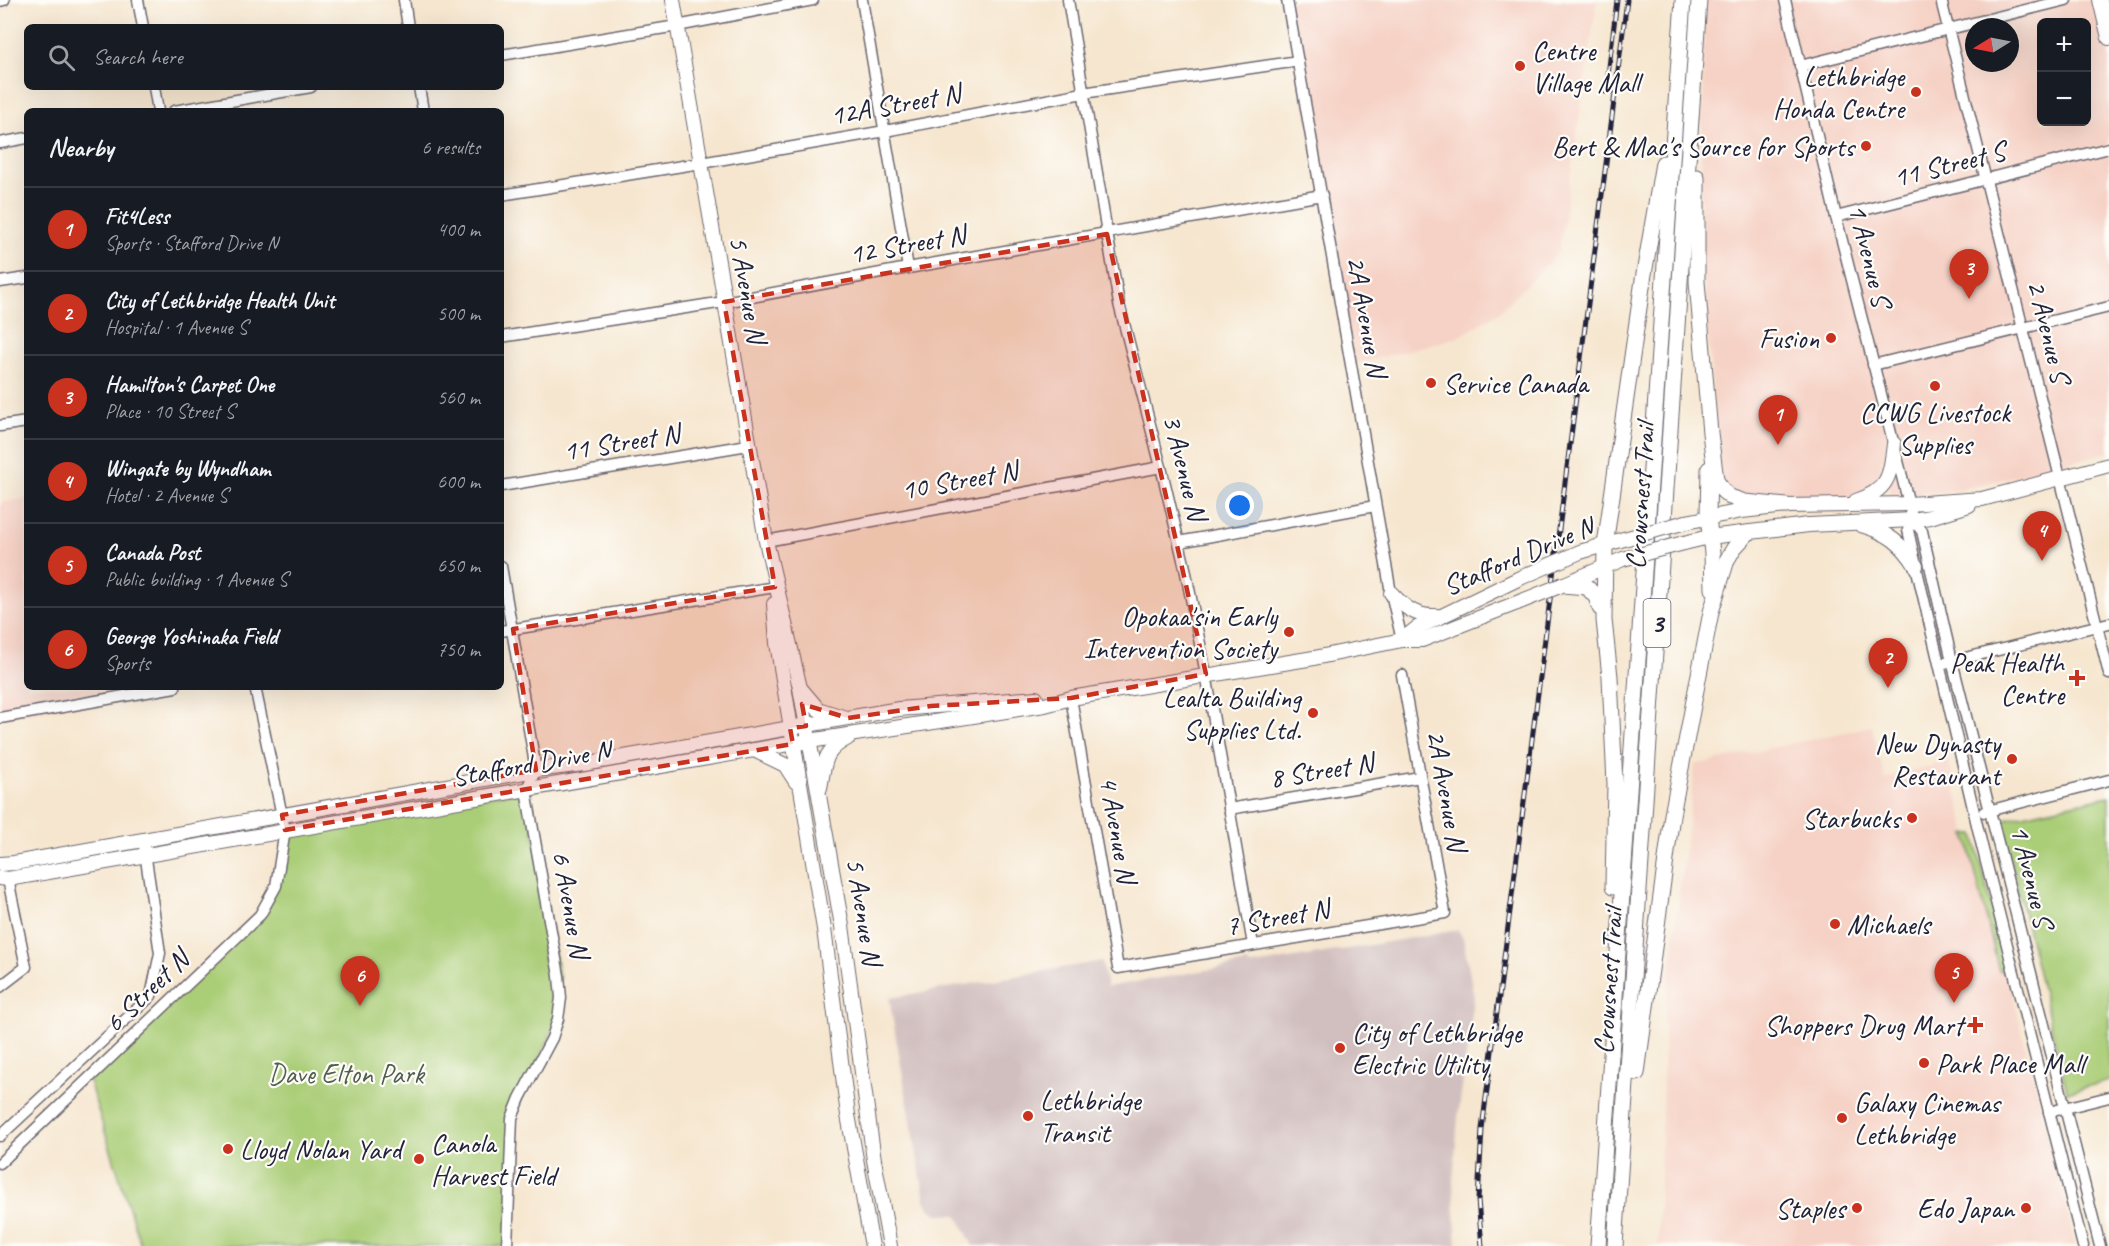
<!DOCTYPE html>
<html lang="en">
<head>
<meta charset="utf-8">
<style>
	body { margin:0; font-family:Caveat,sans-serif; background:#20242c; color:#f1f3f6 }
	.controls { position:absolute; right:18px; top:18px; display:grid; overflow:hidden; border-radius:9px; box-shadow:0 6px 24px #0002 }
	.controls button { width:54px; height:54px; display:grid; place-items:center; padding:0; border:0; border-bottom:2px solid #363941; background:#171b24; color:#f1f3f6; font:30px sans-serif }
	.compass { position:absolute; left:1965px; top:18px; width:54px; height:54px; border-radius:50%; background:#171b24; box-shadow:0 6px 24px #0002; rotate:260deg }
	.you { position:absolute; left:1240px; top:506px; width:21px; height:21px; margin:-15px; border:4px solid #fff; border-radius:50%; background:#1a73e8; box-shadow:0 0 0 9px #1a73e833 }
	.badge { display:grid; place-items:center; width:39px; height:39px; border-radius:50%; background:#c8321e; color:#fff; font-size:20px; font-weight:700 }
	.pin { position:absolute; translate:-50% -50px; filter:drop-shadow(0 2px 3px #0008) }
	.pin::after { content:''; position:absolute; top:32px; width:21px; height:18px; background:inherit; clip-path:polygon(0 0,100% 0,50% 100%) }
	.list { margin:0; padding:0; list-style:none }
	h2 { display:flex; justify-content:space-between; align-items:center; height:78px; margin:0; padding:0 24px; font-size:26px }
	h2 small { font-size:20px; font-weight:400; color:#9ea1a6 }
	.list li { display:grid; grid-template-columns:39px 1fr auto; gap:18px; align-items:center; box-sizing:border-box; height:84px; padding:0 24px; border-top:2px solid #363941 }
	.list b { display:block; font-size:22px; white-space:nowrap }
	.list p { margin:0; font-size:20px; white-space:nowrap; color:#9ea1a6 }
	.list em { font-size:20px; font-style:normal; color:#9ea1a6 }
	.icon { flex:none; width:33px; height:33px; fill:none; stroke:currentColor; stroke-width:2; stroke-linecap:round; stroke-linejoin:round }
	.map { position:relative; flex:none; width:2109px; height:1246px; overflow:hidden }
	.search { position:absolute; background:#171b24; box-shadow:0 6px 24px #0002; left:24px; top:24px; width:480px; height:66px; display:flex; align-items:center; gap:15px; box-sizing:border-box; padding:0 21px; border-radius:9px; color:#9ea1a6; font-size:22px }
	.panel { position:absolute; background:#171b24; box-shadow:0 6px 24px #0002; left:24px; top:108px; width:480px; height:582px; border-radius:9px }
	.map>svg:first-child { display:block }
</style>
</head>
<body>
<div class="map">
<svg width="2109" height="1246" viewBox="0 0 2109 1246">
	<rect width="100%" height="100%" fill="#fdfcf7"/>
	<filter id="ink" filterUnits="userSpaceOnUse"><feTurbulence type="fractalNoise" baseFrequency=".0167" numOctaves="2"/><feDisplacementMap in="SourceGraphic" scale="12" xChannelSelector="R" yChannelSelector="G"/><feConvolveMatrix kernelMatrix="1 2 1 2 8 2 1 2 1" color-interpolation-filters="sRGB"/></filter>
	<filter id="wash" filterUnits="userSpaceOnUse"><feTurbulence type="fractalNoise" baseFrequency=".008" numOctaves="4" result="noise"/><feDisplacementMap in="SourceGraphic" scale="24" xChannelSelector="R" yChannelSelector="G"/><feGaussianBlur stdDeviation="1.35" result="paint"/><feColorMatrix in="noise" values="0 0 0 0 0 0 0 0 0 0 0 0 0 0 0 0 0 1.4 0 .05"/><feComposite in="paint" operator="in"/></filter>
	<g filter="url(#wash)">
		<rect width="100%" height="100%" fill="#f6e6cf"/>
		<g fill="#f6d1c5" fill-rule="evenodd">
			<path d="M1287 0H1597L1559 252 1498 313 1458 337 1351 365Z"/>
			<path d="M1705 0H2109V452L1953 492 1891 496 1882 456 1879 482 1853 499 1790 501 1733 495 1719 481 1700 229ZM2042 22H2086V122H2042ZM1974 27H2010V63H1974Z"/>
			<path d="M27 498V687H175L0 718V503Z"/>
			<path d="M1872 726 1885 779 1949 761 1999 971 2007 972 2076 1246H1658L1665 1013 1695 765Z"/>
		</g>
		<path fill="#d1bfbf" d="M1458 930 1463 938 1474 997 1458 1118 1453 1182 1457 1246H973L957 1215 937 1214 929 1208 925 1200 889 998 1102 961 1107 987 1248 963 1249 966Z"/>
		<g fill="#aacd77" stroke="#667859" stroke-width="1.5">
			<path d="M526 790 559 976 558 1019 512 1118 507 1246H141L88 1078 260 915 276 886 285 830Z"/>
			<path d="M2109 796V1081L2067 1092 2001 820Z"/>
			<path d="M1966 834H1974L2007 972 1999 971Z"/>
		</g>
	</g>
	<g filter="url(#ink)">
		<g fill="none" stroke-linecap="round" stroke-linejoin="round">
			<defs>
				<g id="minor">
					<path d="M138 0 143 27"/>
					<path d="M404 0 408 27"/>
					<path d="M862 0 908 268"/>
					<path d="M1068 0 1119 304 1161 467 1185 568 1206 674 1253 945"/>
					<path d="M1287 0 1391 593 1402 640"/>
					<path d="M1785 0 1836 217 1913 520 1922 531 1952 661 2100 1246"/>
					<path d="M1941 0 2109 674"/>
					<path d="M0 1 4 0"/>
					<path d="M501 55 677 26 813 0"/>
					<path d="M1800 66 2066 0"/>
					<path d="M154 87 158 111"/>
					<path d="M419 87 423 111"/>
					<path d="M174 111 311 87"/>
					<path d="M0 143 27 138"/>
					<path d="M501 195 701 163 885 131 1083 93 1298 61"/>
					<path d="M1836 217 2109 148"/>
					<path d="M0 282 27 278"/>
					<path d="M501 337 724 302 908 268 1322 195"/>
					<path d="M1873 365 2109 307"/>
					<path d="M0 426 27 422"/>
					<path d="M501 486 748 445"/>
					<path d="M1913 520 1908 530 1916 566 1982 846 2083 1246"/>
					<path d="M766 541 1161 467"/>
					<path d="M1179 542 1375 506"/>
					<path d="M501 566 536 770 526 790 559 976 561 998 558 1019 552 1038 520 1098 512 1118 507 1246"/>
					<path d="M501 631 775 587"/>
					<path d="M1945 663 2109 623"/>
					<path d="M1071 698 1118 968 1445 913 1402 675"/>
					<path d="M0 718 175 687"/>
					<path d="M1229 809 1420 777"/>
					<path d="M1984 812 2109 780"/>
					<path d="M0 987 26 967 8 879"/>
					<path d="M2049 1112 2109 1097"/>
					<path d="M0 1136 151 996 160 953 143 839"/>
					<path d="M0 1163 260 915 276 886 285 830 255 687"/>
				</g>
				<g id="major">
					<path d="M673 0 766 541 800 688 842 926 874 1160 890 1246"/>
					<path d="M2100 0 2109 38"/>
					<path d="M1856 501C1889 490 1890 476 1894 444"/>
					<path d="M1686 522 1742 511 1787 506 1909 504 1982 499 2109 465"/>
					<path d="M1861 525C1887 532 1902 543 1916 566"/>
					<path d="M1684 543 1709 537 1809 525 1913 520 1930 517 1969 505"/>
					<path d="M1580 552 1624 539"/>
					<path d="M1562 585 1623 559"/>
					<path d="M1391 593C1405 608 1416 617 1437 616"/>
					<path d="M774 604 777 643 824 929 848 1115 872 1246"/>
					<path d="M1402 640 1417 628 1520 578"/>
					<path d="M801 689 818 709 846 718"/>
					<path d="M754 750 785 765 796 782"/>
					<path d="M820 788C825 762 823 751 848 738"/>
					<path d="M0 864 14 863 536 770 584 764 899 709 1036 698"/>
					<path d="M0 878 8 879 783 745 1045 705 1071 698 1314 658 1402 640H1422L1517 603"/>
				</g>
				<g id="highway">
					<path d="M1697 177V282L1710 433 1716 480 1723 491 1730 497 1745 502 1787 506"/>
					<path d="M1709 469 1708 516 1712 553 1713 589"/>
					<path d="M1562 585 1587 587 1596 597 1600 608"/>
					<path d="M1613 887 1615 784 1610 677 1604 620 1605 545 1643 280 1663 163"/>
					<path d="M1637 1073 1672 815 1711 612 1727 560 1734 548 1748 533"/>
					<path d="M1598 1246 1683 0"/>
					<path d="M1615 1246 1699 0"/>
				</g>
			</defs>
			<use href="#minor" stroke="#6c676f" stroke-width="13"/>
			<use href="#major" stroke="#6c676f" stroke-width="16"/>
			<use href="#highway" stroke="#6c676f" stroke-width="17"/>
			<use href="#minor" stroke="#fff" stroke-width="10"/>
			<use href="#major" stroke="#fff" stroke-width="14"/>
			<use href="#highway" stroke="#fff" stroke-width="15"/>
			<defs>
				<g id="rail">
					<path d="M1606 92 1617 0"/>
					<path d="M1482 1246 1478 1200 1482 1129 1627 0"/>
				</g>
			</defs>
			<use href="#rail" stroke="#22223b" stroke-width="5"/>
			<use href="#rail" stroke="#fdfcf7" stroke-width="3" stroke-dasharray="9" stroke-linecap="butt"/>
			<defs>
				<g id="major-bridge">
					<path d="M1624 539 1686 522"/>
					<path d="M1623 559 1684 543"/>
					<path d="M1520 578 1580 552"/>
					<path d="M1517 603 1562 585"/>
				</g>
			</defs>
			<use href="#major-bridge" stroke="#6c676f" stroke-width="16" stroke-linecap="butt"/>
			<use href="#major-bridge" stroke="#fff" stroke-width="14"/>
		</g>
	</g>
	<path fill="#c8321e" fill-opacity="0.2" stroke="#c8321e" stroke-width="4.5" stroke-dasharray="12 8" stroke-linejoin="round" d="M1107 234 1206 674 1071 698 931 706 848 718 802 704 806 726 790 728 793 744 285 830 282 815 536 770 513 629 775 587 724 302Z"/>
	<g fill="#c8321e" stroke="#fdfcf7" stroke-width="2">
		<circle cx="1520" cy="66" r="6"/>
		<circle cx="1916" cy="92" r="6"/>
		<circle cx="1866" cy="146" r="6"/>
		<circle cx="1831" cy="338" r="6"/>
		<circle cx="1431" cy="383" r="6"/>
		<circle cx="1935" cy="386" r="6"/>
		<circle cx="1289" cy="632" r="6"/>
		<path d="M2074 669h6v6h6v6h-6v6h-6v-6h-6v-6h6z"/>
		<circle cx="1313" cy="713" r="6"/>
		<circle cx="2012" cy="759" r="6"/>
		<circle cx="1912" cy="818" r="6"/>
		<circle cx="1835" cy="924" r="6"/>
		<path d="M1972 1016h6v6h6v6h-6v6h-6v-6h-6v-6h6z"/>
		<circle cx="1340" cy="1048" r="6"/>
		<circle cx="1924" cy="1063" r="6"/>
		<circle cx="1028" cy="1116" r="6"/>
		<circle cx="1842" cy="1118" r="6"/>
		<circle cx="228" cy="1149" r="6"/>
		<circle cx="419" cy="1159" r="6"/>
		<circle cx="1857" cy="1208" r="6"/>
		<circle cx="2026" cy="1208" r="6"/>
	</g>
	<g text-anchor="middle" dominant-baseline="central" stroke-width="4.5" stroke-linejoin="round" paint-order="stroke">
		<rect fill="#fdfcf7" stroke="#646373" stroke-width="1.5" x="1643.5" y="599" width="27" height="48" rx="4.5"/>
		<g font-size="27" font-weight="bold" fill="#22223b">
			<text x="1657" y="623">3</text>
		</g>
		<g font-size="28" fill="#22223b" stroke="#fdfcf7" text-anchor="end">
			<text x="1532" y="50" text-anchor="start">Centre<tspan x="1532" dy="32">Village Mall</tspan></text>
			<text x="1904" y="76">Lethbridge<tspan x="1904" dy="32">Honda Centre</tspan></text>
			<text x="1854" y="146">Bert &amp; Mac's Source for Sports</text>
			<text x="1819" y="338">Fusion</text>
			<text x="1443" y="383" text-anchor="start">Service Canada</text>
			<text x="1935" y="412" text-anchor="middle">CCWG Livestock<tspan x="1935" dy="32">Supplies</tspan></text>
			<text x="1277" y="616">Opokaa'sin Early<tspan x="1277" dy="32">Intervention Society</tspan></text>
			<text x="2064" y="662">Peak Health<tspan x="2064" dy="32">Centre</tspan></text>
			<text x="1301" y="697">Lealta Building<tspan x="1301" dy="32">Supplies Ltd.</tspan></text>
			<text x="2000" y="743">New Dynasty<tspan x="2000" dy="32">Restaurant</tspan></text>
			<text x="1900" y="818">Starbucks</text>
			<text x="1847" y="924" text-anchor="start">Michaels</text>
			<text x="1963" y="1025">Shoppers Drug Mart</text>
			<text x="1352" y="1032" text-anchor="start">City of Lethbridge<tspan x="1352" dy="32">Electric Utility</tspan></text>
			<text x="1936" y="1063" text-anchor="start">Park Place Mall</text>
			<text x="1040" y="1100" text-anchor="start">Lethbridge<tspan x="1040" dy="32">Transit</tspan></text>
			<text x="1854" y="1102" text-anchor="start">Galaxy Cinemas<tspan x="1854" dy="32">Lethbridge</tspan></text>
			<text x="431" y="1143" text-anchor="start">Canola<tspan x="431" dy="32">Harvest Field</tspan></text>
			<text x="240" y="1149" text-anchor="start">Lloyd Nolan Yard</text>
			<text x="1845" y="1208">Staples</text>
			<text x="2014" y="1208">Edo Japan</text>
		</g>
		<g font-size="28" fill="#22223b" stroke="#fdfcf7">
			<text transform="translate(895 104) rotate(-10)">12A Street N</text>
			<text transform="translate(1949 164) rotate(-14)">11 Street S</text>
			<text transform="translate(907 244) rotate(-10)">12 Street N</text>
			<text transform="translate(1870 255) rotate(76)">1 Avenue S</text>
			<text transform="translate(748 289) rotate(80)">5 Avenue N</text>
			<text transform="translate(1367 316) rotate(80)">2A Avenue N</text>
			<text transform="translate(2049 331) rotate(76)">2 Avenue S</text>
			<text transform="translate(621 442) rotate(-9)">11 Street N</text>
			<text transform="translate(1185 467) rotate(76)">3 Avenue N</text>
			<text transform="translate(959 480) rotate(-10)">10 Street N</text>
			<text transform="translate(1640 496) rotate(-86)">Crowsnest Trail</text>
			<text transform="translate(1518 556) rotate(-23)">Stafford Drive N</text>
			<text transform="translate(531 763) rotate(-10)">Stafford Drive N</text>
			<text transform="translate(1321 770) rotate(-9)">8 Street N</text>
			<text transform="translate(1447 790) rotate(80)">2A Avenue N</text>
			<text transform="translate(1118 829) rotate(80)">4 Avenue N</text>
			<text transform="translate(2032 876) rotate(76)">1 Avenue S</text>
			<text transform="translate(571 904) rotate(80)">6 Avenue N</text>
			<text transform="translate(864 911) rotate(81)">5 Avenue N</text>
			<text transform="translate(1277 917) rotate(-10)">7 Street N</text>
			<text transform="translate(1608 981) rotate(-86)">Crowsnest Trail</text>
			<text transform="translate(146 991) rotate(-44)">6 Street N</text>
		</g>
		<g font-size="28" fill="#525e50" stroke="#fdfcf7">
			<text x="346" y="1073">Dave Elton Park</text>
		</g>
	</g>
</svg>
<div class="controls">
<button>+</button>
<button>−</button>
</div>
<svg class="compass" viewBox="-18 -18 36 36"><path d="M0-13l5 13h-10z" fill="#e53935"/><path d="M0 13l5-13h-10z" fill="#9ea1a6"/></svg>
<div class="you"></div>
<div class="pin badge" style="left:1778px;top:445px">1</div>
<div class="pin badge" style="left:1888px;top:688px">2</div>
<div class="pin badge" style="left:1969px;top:299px">3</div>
<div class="pin badge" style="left:2042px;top:561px">4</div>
<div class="pin badge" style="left:1954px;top:1003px">5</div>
<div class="pin badge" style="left:360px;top:1006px">6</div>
<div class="search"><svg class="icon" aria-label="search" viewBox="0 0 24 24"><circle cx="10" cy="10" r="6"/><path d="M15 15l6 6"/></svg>Search here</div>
<section class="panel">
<h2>Nearby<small>6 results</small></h2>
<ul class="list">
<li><span class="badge">1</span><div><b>Fit4Less</b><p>Sports · Stafford Drive N</p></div><em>400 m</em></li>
<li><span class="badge">2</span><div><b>City of Lethbridge Health Unit</b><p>Hospital · 1 Avenue S</p></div><em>500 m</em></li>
<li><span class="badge">3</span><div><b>Hamilton's Carpet One</b><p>Place · 10 Street S</p></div><em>560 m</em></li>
<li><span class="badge">4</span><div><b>Wingate by Wyndham</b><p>Hotel · 2 Avenue S</p></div><em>600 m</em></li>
<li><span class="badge">5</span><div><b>Canada Post</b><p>Public building · 1 Avenue S</p></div><em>650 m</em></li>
<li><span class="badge">6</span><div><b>George Yoshinaka Field</b><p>Sports</p></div><em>750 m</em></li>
</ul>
</section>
</div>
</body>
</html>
